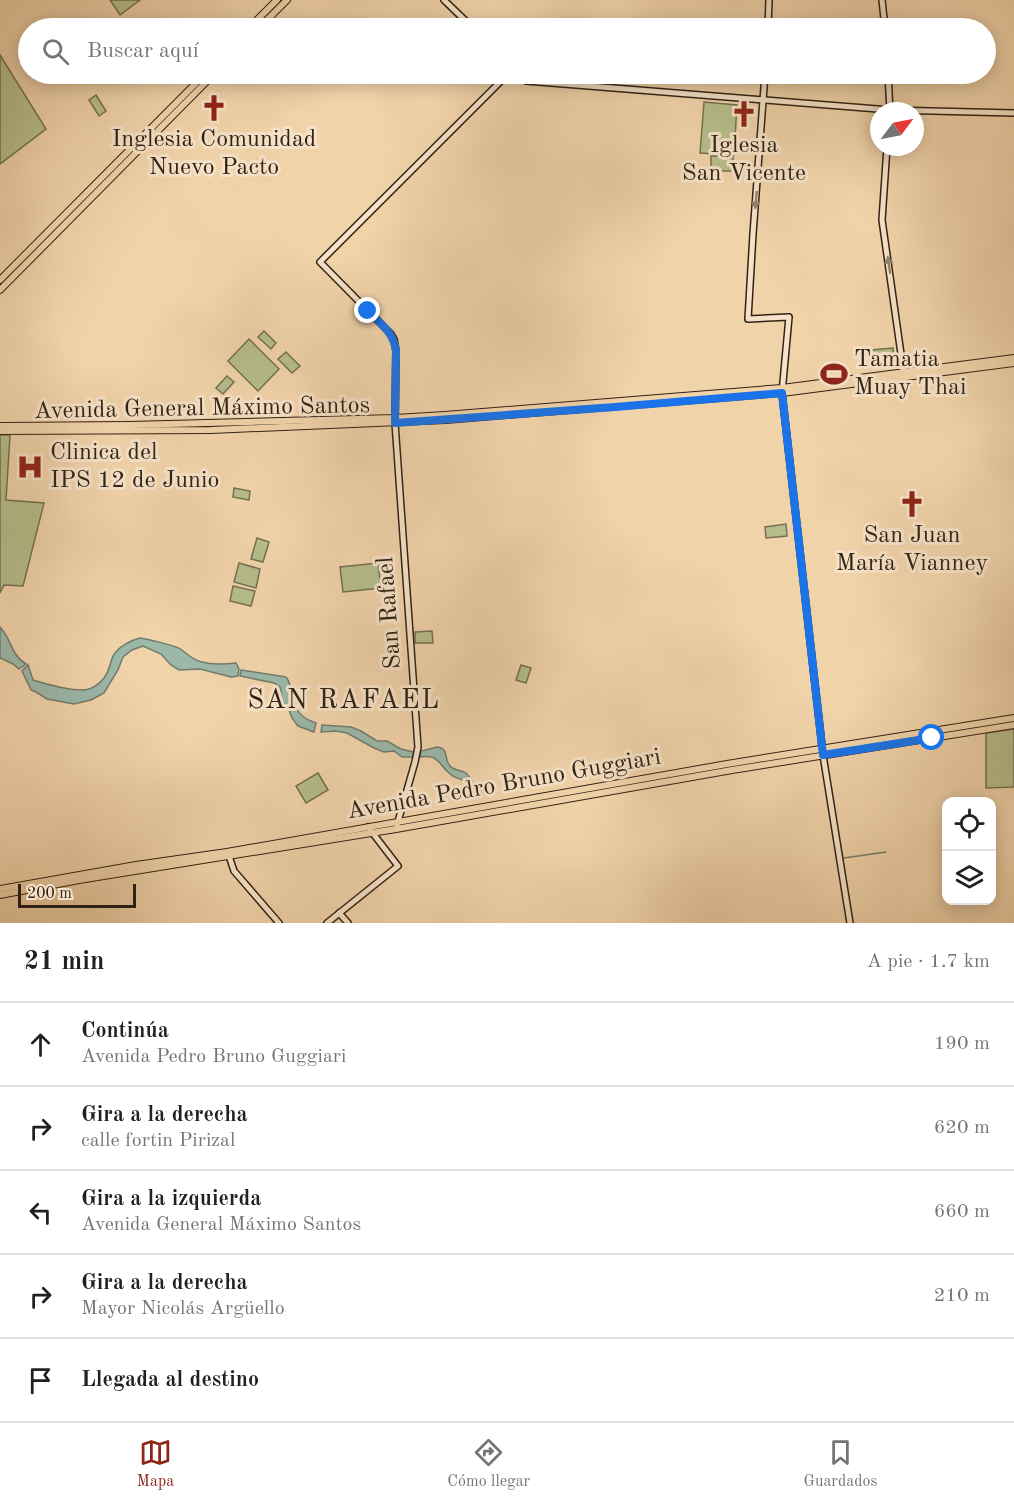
<!DOCTYPE html>
<html lang="es">
<head>
<meta charset="utf-8">
<style>
	body { margin:0; font-family:"Old Standard TT",serif; background:#f6f6f6; color:#202124 }
	.controls { position:absolute; right:18px; bottom:18px; display:grid; overflow:hidden; border-radius:12px; box-shadow:0 3px 15px #0003 }
	.controls button { width:54px; height:54px; display:grid; place-items:center; padding:0; border:0; border-bottom:2px solid #e0e0e0; background:#fff; color:#202124; font:30px sans-serif }
	.compass { position:absolute; left:870px; top:102px; width:54px; height:54px; border-radius:50%; background:#fff; box-shadow:0 3px 15px #0003; rotate:58deg }
	.scale { position:absolute; left:18px; bottom:15px; width:118px; box-sizing:border-box; padding-left:6px; border:3px solid #312214; border-top:0; font-size:16px; line-height:21px; white-space:nowrap; color:#312214; -webkit-text-stroke:4px #f6e2c8; paint-order:stroke }
	.stop { position:absolute; width:18px; height:18px; margin:-14px; border:4px solid #1a73e8; border-radius:50%; background:#fff }
	.stop.end { background:#1a73e8; border-color:#fff; box-shadow:0 2px 6px #0008 }
	.list { margin:0; padding:0; list-style:none }
	h2 { display:flex; justify-content:space-between; align-items:center; height:78px; margin:0; padding:0 24px; font-size:26px }
	h2 small { font-size:20px; font-weight:400; color:#757577 }
	.list li { display:grid; grid-template-columns:39px 1fr auto; gap:18px; align-items:center; box-sizing:border-box; height:84px; padding:0 24px; border-top:2px solid #e0e0e0 }
	.list b { display:block; font-size:22px; white-space:nowrap }
	.list p { margin:0; font-size:20px; white-space:nowrap; color:#757577 }
	.list em { font-size:20px; font-style:normal; color:#757577 }
	.icon { flex:none; width:33px; height:33px; fill:none; stroke:currentColor; stroke-width:2; stroke-linecap:round; stroke-linejoin:round }
	.map { position:relative; flex:none; width:1014px; height:923px; overflow:hidden }
	.search { position:absolute; background:#fff; box-shadow:0 3px 15px #0003; left:18px; right:18px; top:18px; height:66px; display:flex; align-items:center; gap:15px; box-sizing:border-box; padding:0 21px; border-radius:33px; color:#757577; font-size:22px }
	.sheet { height:498px; background:#fff }
	nav { display:flex; justify-content:space-around; align-items:center; box-sizing:border-box; height:84px; border-top:2px solid #e0e0e0; background:#fff; font-size:16px; color:#757577 }
	nav a { display:grid; justify-items:center; gap:3px }
	nav .on { color:#8f2418 }
	.map>svg:first-child { display:block }
</style>
</head>
<body>
<div class="map">
<svg width="1014" height="923" viewBox="0 0 1014 923">
	<rect width="100%" height="100%" fill="#f1d3aa"/>
	<filter id="stains"><feTurbulence type="fractalNoise" baseFrequency=".00333" numOctaves="4"/><feColorMatrix values="0 0 0 0 .2 0 0 0 0 .09 0 0 0 0 .02 0 0 0 .5 -.17"/></filter>
	<radialGradient id="worn" r=".72"><stop offset=".6" stop-color="#630" stop-opacity="0"/><stop offset="1" stop-color="#630" stop-opacity=".3"/></radialGradient>
	<g fill="#b6bd8c" stroke="#747050" stroke-width="1.5">
		<path d="M110 0H140L120 15Z"/>
		<path d="M0 55 46 129 0 164Z"/>
		<path d="M96 95 106 111 99 116 89 100Z"/>
		<path d="M704 102 737 105 734 155 700 153Z"/>
		<rect x="711" y="156" width="22" height="15"/>
		<path d="M264 331 276 343 271 349 258 337Z"/>
		<path d="M249 339 279 369 258 391 228 361Z"/>
		<path d="M893 348 894 361 872 362 871 350Z"/>
		<path d="M286 352 300 366 292 373 278 359Z"/>
		<path d="M227 376 234 382 223 394 216 388Z"/>
		<path d="M0 435H10L6 500 44 503 23 586 4 585 0 593Z"/>
		<path d="M234 488 250 491 249 500 233 497Z"/>
		<path d="M786 524 787 536 766 538 765 527Z"/>
		<path d="M257 538 269 542 263 562 251 559Z"/>
		<path d="M239 563 260 569 256 588 234 582Z"/>
		<path d="M378 563 381 588 343 592 340 567Z"/>
		<path d="M233 586 255 591 251 606 230 601Z"/>
		<path d="M432 631 433 643H415V632Z"/>
		<path d="M521 665 531 668 526 683 516 680Z"/>
		<path d="M1014 729V787L986 788V733Z"/>
		<path d="M318 773 328 790 306 803 296 786Z"/>
	</g>
	<g fill="#9bb8a9" stroke="#717c6d" stroke-width="1.5">
		<path d="M0 627C12 640 11 655 26 664L19 669 13 664 0 658Z"/>
		<path d="M140 638C147 639 178 646 182 650 188 655 193 660 202 662 212 665 226 664 236 663L239 669 238 676 231 677 200 669 179 670 171 665 161 654 143 646 132 650 123 657 118 670 104 693 91 700 74 704 47 699 36 692 31 690 22 671 28 665 33 680C45 684 78 693 89 689 95 687 100 683 104 678 109 672 110 663 113 656 118 647 131 640 140 638Z"/>
		<path d="M241 670 286 677C291 683 290 688 292 695 295 711 301 718 316 723L314 732 298 726 292 718 289 710 285 706 282 699 280 687 274 683 240 676Z"/>
		<path d="M322 725 351 727 361 731 377 741H387L401 749 414 752 413 757H402L394 751 384 752 374 748 347 733 336 731 321 732Z"/>
		<path d="M437 747C450 749 443 758 450 766 454 771 463 770 467 774 472 779 474 787 480 790 483 791 487 790 490 790V793C477 795 473 793 466 781 460 779 454 778 449 773 438 763 438 754 420 757L421 751Z"/>
	</g>
	<g fill="none" stroke-linecap="round" stroke-linejoin="round">
		<path stroke="#717c6d" stroke-width="1.5" d="M844 858 886 852"/>
		<defs>
			<g id="secondary">
				<path d="M444 0 473 28"/>
				<path d="M882 0 885 28"/>
				<path d="M768 28 769 0"/>
				<path d="M518 74 526 81 890 110 1014 113"/>
				<path d="M765 74 753 234 748 319 789 317 782 393 823 755 850 923"/>
				<path d="M888 74 890 111"/>
				<path d="M887 147 882 220 904 375"/>
				<path d="M397 825 415 762 418 747 395 423 396 351 394 339 391 334 320 262 508 74"/>
				<path d="M228 853 234 871 279 923"/>
				<path d="M339 913 348 923"/>
				<path d="M327 923 398 866 368 827"/>
			</g>
			<g id="primary">
				<path d="M249 28 277 0"/>
				<path d="M259 28 287 0"/>
				<path d="M0 280 205 74"/>
				<path d="M0 290 214 74"/>
				<path d="M0 426 130 425 395 418 445 415 782 388 1014 358"/>
				<path d="M0 431 211 430 446 420 782 393 1014 363"/>
				<path d="M0 889 136 865 227 852 727 764 1014 718"/>
				<path d="M0 895 79 880 396 829 732 770 1014 725"/>
			</g>
		</defs>
		<use href="#secondary" stroke="#312214" stroke-width="8"/>
		<use href="#primary" stroke="#312214" stroke-width="8"/>
		<use href="#secondary" stroke="#f6e2c8" stroke-width="5"/>
		<use href="#primary" stroke="#f1d3aa" stroke-width="6"/>
	</g>
	<defs><path id="oneway-solid" d="M-6-.8H1V-3.2L6.5 0L1 3.2V.8H-6Z" transform="scale(1.5)"/></defs>
	<g fill="#94826e">
		<use href="#oneway-solid" transform="translate(756 200) rotate(95)"/>
		<use href="#oneway-solid" transform="translate(889 265) rotate(-98)"/>
	</g>
	<g fill="none" stroke-linecap="round" stroke-linejoin="round">
		<path stroke="#1a73e8" stroke-width="8" d="M368 311C381 325 393 331 396 351L395 423 615 407 782 393 823 755 932 738"/>
	</g>
	<defs>
		<symbol id="church-bare" viewBox="-9 -9 18 18"><path d="M-1.2-6h2.4v3.5h3.3v2.4h-3.3V6h-2.4V-.1h-3.3v-2.4h3.3Z" fill="#8f2418" stroke="#f6e2c8" stroke-width="2.5" paint-order="stroke"/></symbol>
		<symbol id="stadium-bare" viewBox="-9 -9 18 18"><path d="M0-5a6.5 5 0 1 0 0 10a6.5 5 0 1 0 0-10ZM-3.5-1.8h7v3.6h-7Z" fill="#8f2418" stroke="#f6e2c8" stroke-width="2.5" paint-order="stroke"/></symbol>
		<symbol id="hospital-bare" viewBox="-9 -9 18 18"><path d="M-5-5h3v3.5h4V-5h3V5h-3V1.5h-4V5h-3Z" fill="#8f2418" stroke="#f6e2c8" stroke-width="2.5" paint-order="stroke"/></symbol>
	</defs>
	<g fill-rule="evenodd">
		<use href="#church-bare" x="195" y="89" width="38" height="38"/>
		<use href="#church-bare" x="725" y="95" width="38" height="38"/>
		<use href="#stadium-bare" x="815" y="355" width="38" height="38"/>
		<use href="#hospital-bare" x="11" y="448" width="38" height="38"/>
		<use href="#church-bare" x="893" y="485" width="38" height="38"/>
	</g>
	<g text-anchor="middle" dominant-baseline="central" stroke-width="6" stroke-linejoin="round" paint-order="stroke">
		<g font-size="24" fill="#312214" stroke="#f6e2c8">
			<text x="214" y="140">Inglesia Comunidad<tspan x="214" dy="28">Nuevo Pacto</tspan></text>
			<text x="744" y="146">Iglesia<tspan x="744" dy="28">San Vicente</tspan></text>
			<text x="854" y="360" text-anchor="start">Tamatia<tspan x="854" dy="28">Muay Thai</tspan></text>
			<text x="50" y="453" text-anchor="start">Clinica del<tspan x="50" dy="28">IPS 12 de Junio</tspan></text>
			<text x="912" y="536">San Juan<tspan x="912" dy="28">María Vianney</tspan></text>
		</g>
		<g font-size="24" fill="#312214" stroke="#f6e2c8">
			<text transform="translate(202 409) rotate(-1)">Avenida General Máximo Santos</text>
			<text transform="translate(390 613) rotate(-94)">San Rafael</text>
			<text transform="translate(504 785) rotate(-10)">Avenida Pedro Bruno Guggiari</text>
		</g>
		<g font-size="27" letter-spacing="1.5" fill="#312214" stroke="#f6e2c8">
			<text x="344" y="700">SAN RAFAEL</text>
		</g>
	</g>
	<rect width="100%" height="100%" filter="url(#stains)"/>
	<rect width="100%" height="100%" fill="url(#worn)"/>
</svg>
<div class="controls">
<button><svg class="icon" aria-label="locate" viewBox="0 0 24 24"><circle cx="12" cy="12" r="6"/><path d="M12 2v4M12 18v4M2 12h4M18 12h4"/></svg></button>
<button><svg class="icon" aria-label="layers" viewBox="0 0 24 24"><path d="M12 4l9 5-9 5-9-5zM3 14l9 5 9-5"/></svg></button>
</div>
<svg class="compass" viewBox="-18 -18 36 36"><path d="M0-13l5 13h-10z" fill="#e53935"/><path d="M0 13l5-13h-10z" fill="#757577"/></svg>
<div class="scale">200 m</div>
<div class="stop" style="left:932px;top:738px"></div>
<div class="stop end" style="left:368px;top:311px"></div>
<div class="search"><svg class="icon" aria-label="search" viewBox="0 0 24 24"><circle cx="10" cy="10" r="6"/><path d="M15 15l6 6"/></svg>Buscar aquí</div>
</div>
<section class="sheet">
<h2>21 min<small>A pie · 1.7 km</small></h2>
<ul class="list">
<li><svg class="icon" aria-label="ahead" viewBox="0 0 24 24"><path d="M12 20V5M6 11l6-6 6 6"/></svg><div><b>Continúa</b><p>Avenida Pedro Bruno Guggiari</p></div><em>190 m</em></li>
<li><svg class="icon" aria-label="right" viewBox="0 0 24 24"><path d="M7 20v-9h11M14 6l5 5-5 5"/></svg><div><b>Gira a la derecha</b><p>calle fortin Pirizal</p></div><em>620 m</em></li>
<li><svg class="icon" aria-label="left" viewBox="0 0 24 24"><path d="M17 20v-9H6M10 6l-5 5 5 5"/></svg><div><b>Gira a la izquierda</b><p>Avenida General Máximo Santos</p></div><em>660 m</em></li>
<li><svg class="icon" aria-label="right" viewBox="0 0 24 24"><path d="M7 20v-9h11M14 6l5 5-5 5"/></svg><div><b>Gira a la derecha</b><p>Mayor Nicolás Argüello</p></div><em>210 m</em></li>
<li><svg class="icon" aria-label="arrive" viewBox="0 0 24 24"><path d="M6 21V4h12l-3 4 3 4H6"/></svg><div><b>Llegada al destino</b></div></li>
</ul>
</section>
<nav>
<a class="on"><svg class="icon" aria-label="map" viewBox="0 0 24 24"><path d="M3 6l6-2 6 2 6-2v14l-6 2-6-2-6 2zM9 4v14M15 6v14"/></svg>Mapa</a>
<a><svg class="icon" aria-label="directions" viewBox="0 0 24 24"><path d="M12 3l9 9-9 9-9-9zM9 14v-3h6M13 9l2 2-2 2"/></svg>Cómo llegar</a>
<a><svg class="icon" aria-label="saved" viewBox="0 0 24 24"><path d="M7 4h10v16l-5-4-5 4z"/></svg>Guardados</a>
</nav>
</body>
</html>
